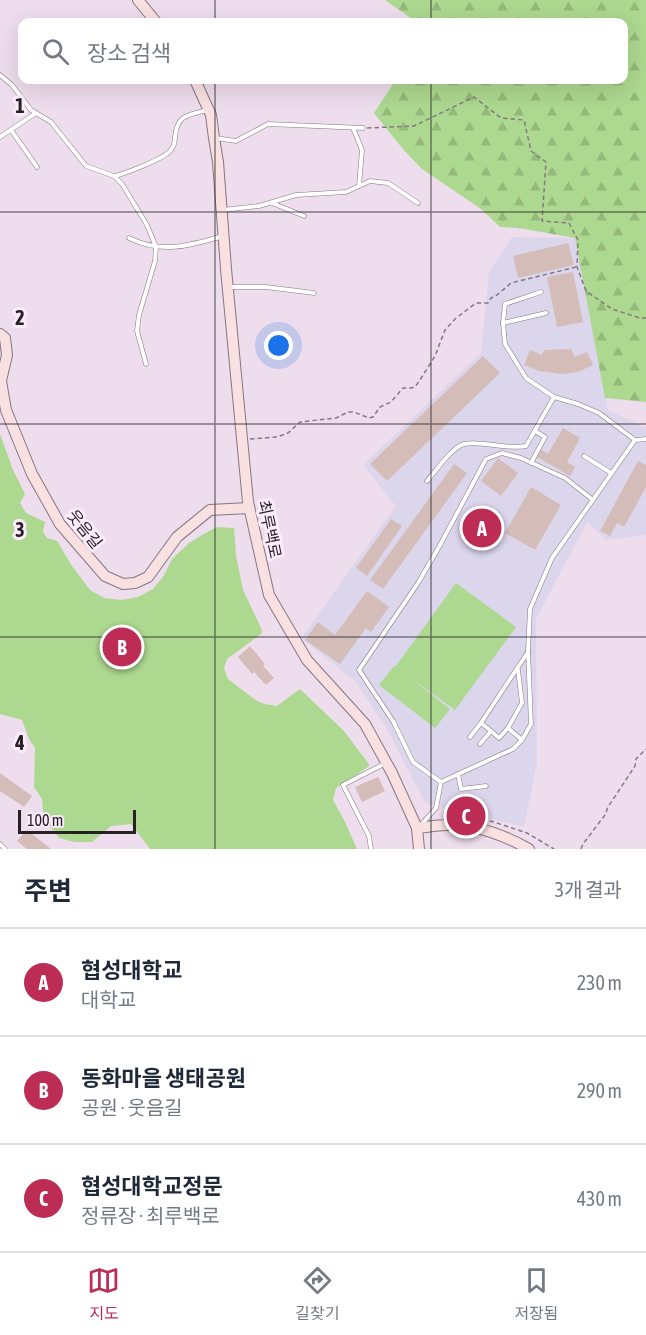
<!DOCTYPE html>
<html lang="ko">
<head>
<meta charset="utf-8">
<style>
	body { margin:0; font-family:"Asap Condensed","Noto Sans KR",sans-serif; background:#f2f2f3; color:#1f2937 }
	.scale { position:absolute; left:18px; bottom:15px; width:118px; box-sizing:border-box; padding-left:6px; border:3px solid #272126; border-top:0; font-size:16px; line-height:21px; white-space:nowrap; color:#272126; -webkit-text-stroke:4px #fcebfa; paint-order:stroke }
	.you { position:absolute; left:279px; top:346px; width:21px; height:21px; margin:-15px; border:4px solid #fff; border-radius:50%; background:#1a73e8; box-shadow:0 0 0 9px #1a73e833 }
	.badge { display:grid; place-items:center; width:39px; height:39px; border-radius:50%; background:#bc2c55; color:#fff; font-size:20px; font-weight:700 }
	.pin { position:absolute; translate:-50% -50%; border:3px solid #fff; box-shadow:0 2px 6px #0006 }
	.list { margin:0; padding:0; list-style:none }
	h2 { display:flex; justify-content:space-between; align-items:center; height:78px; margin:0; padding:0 24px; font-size:26px }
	h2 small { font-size:20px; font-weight:400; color:#747a83 }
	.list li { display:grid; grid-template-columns:39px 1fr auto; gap:18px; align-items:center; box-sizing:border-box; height:108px; padding:0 24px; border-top:2px solid #e0e1e3 }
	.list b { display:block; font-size:22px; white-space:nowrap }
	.list p { margin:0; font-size:20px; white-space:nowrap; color:#747a83 }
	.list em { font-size:20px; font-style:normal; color:#747a83 }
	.icon { flex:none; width:33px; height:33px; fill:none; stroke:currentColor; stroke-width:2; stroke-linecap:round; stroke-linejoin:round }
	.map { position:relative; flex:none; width:646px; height:849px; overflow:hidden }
	.search { position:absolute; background:#fff; box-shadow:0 6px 24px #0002; left:18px; right:18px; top:18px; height:66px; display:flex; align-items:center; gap:15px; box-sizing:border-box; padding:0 21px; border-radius:12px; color:#747a83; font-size:22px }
	.sheet { height:402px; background:#fff }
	nav { display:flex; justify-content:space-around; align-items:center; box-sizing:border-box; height:84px; border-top:2px solid #e0e1e3; background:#fff; font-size:16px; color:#747a83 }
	nav a { display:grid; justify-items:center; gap:3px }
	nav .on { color:#bc2c55 }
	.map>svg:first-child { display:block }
</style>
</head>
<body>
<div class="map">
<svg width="646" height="849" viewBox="0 0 646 849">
	<defs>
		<pattern id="forest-firs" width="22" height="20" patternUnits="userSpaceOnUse" patternTransform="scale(1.5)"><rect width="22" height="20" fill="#add88f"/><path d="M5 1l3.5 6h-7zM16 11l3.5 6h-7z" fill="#95b97b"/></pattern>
	</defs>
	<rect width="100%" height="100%" fill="#eeddec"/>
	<path fill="#dbd6ec" d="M512 237 575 238 608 410 646 428V535L606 540 587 522 536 619 537 763 524 827 425 803 387 729 356 682 301 638 396 506 363 465 481 353 489 272Z"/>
	<path fill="url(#forest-firs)" d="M385 0H646V402L605 398 575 238 519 228 500 227 481 209 422 169 402 148 374 113 393 84V80H624V22H414L415 21Z"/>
	<g fill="#add88f">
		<path d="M0 434 13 470 25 494 20 503 26 513 45 522 43 532 47 538 57 541 72 566 90 590 104 598 122 600 138 597 153 589 163 577 172 559 189 543 202 535 217 527 234 528 236 555 243 590 262 630 261 634 227 659 224 668 228 679 257 701 265 704 277 706 300 689 344 731 369 764 368 767 336 788 333 800 344 820 357 849H150L131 824 111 826 92 842H75L59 838 50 826 43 811 42 799 34 787 35 748 29 739 22 720 0 714Z"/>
		<path d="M456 583 516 627 455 710 407 675 450 709 435 728 379 685 394 666H396Z"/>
	</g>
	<g fill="#d4bdb8">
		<path d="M568 243 574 265 518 278 513 256Z"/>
		<path d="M573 272 583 322 557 327 547 277Z"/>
		<path d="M571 349 575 357 587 352 593 365 578 372 561 374 539 371 524 365 530 350 542 355 544 350Z"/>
		<path d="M483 356 500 373 387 481 370 464Z"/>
		<path d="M563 428 580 438 567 462 575 467 570 476 535 456 539 448 548 454Z"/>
		<path d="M498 458 518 473 501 496 481 481Z"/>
		<path d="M638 461 646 465V487L624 527 617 523 610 536 600 531Z"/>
		<path d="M454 464 467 473 383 589 370 580Z"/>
		<path d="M531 487 561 505 535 550 505 533Z"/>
		<path d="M391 519 402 526 367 576 356 568Z"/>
		<path d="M367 591 389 607 371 632 366 628 340 664 305 640 318 622 335 635Z"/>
		<path d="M250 646 265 664 263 666 274 678 266 685 254 672 252 674 238 657Z"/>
		<path d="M0 773 32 796 24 807 0 791Z"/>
		<path d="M378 777 385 791 362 802 355 787Z"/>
		<path d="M27 830 51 849H27L17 841Z"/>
	</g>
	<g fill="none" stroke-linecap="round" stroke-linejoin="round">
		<defs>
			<g id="lane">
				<path d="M0 75 12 85 31 110 51 122 86 166 114 176 122 184 147 225 156 247 155 261 139 315 137 331 146 364"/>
				<path d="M353 128 362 150 359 186"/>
				<path d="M11 130 37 167"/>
				<path d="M0 137 36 113"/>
				<path d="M215 138 236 141 268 124 363 128"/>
				<path d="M115 176C126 173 164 159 171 150 174 146 175 142 175 137 177 114 189 115 208 110"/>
				<path d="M272 203 304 216"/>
				<path d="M223 210 259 206 296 195 346 192 370 181 388 183 418 203"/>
				<path d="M129 238C161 254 189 246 223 236"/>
				<path d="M229 287H266L314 293"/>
				<path d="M541 292 505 304 503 323 505 344 526 378 554 397"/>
				<path d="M503 323 546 313"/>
				<path d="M584 456 611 473"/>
				<path d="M531 463 545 437 535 431"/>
				<path d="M427 481C436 471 451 448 464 444 482 440 505 450 526 446L554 397 578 404 599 413 635 440"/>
				<path d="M481 723 491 731"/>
				<path d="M508 728 522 703 518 670"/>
				<path d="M470 737 481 723 528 652"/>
				<path d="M480 744 491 731 499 738 508 728 522 740"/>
				<path d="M458 774 461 789 486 786"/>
				<path d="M441 782 413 762 393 721 359 670 418 583 439 547 486 459 502 453 521 458 565 478 593 500"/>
				<path d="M420 826 436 808 441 782 513 749 522 740 531 724 528 651 530 609 552 558 635 440 646 439"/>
				<path d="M0 844 5 849"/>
				<path d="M371 849 369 836 343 785 386 763"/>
			</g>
			<g id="secondary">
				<path d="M138 0 156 22"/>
				<path d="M195 80 211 115 214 138 218 162 226 269 248 502 269 595 307 660 365 724 392 773 417 828 419 849"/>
				<path d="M0 334 5 338 7 355 1 381 6 410 32 474 60 524 105 576 123 584 135 583 148 577 177 537 210 510 249 508"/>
				<path d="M417 828C427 827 437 825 446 825 476 824 504 835 529 849"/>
			</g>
		</defs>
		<use href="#lane" stroke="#857683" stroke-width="5"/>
		<use href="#secondary" stroke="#857683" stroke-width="12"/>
		<g stroke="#847983" stroke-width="1.5" stroke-dasharray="4.5 3" stroke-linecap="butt">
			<path d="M367 128 414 126 474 97 501 118 524 120 531 151 546 162 542 221 569 223 578 240 577 267 586 291 612 309 640 318H646"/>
			<path d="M250 439 277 437 288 433 300 422 336 418 348 412H354L369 418 373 417 380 407 391 402 403 388H411L415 387 420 380 435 356 445 330 455 319 476 303H488L491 298 497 295 511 283 576 267"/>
			<path d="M490 822 491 821 527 833 554 849"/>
			<path d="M581 849 583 844 605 815 608 807 635 766 636 759 646 749"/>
		</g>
		<use href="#lane" stroke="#fff" stroke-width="4"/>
		<use href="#secondary" stroke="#f9e1e1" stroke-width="10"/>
	</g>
	<path fill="none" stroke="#272126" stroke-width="1.5" stroke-opacity="0.55" d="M215 0V22M431 0V22M215 80V849M431 80V849M0 212H646M0 424H646M0 637H646"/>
	<g text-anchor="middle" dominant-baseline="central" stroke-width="6" stroke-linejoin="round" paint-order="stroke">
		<g font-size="16" fill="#272126" stroke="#fcebfa">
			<text transform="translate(85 529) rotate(51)">웃음길</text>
			<text transform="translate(270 529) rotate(78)">최루백로</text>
		</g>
	</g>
	<g font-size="20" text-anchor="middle" font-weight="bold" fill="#272126" stroke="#fcebfa" stroke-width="6" stroke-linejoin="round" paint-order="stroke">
		<text x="20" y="113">1</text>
		<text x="20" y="325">2</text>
		<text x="20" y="537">3</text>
		<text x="20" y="750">4</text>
	</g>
</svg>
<div class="scale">100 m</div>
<div class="you"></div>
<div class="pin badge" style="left:482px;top:528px">A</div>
<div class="pin badge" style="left:122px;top:647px">B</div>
<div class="pin badge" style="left:466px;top:816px">C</div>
<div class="search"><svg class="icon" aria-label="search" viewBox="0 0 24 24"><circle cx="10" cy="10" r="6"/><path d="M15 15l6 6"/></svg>장소 검색</div>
</div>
<section class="sheet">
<h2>주변<small>3개 결과</small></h2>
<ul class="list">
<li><span class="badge">A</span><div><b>협성대학교</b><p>대학교</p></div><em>230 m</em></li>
<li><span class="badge">B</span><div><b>동화마을 생태공원</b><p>공원 · 웃음길</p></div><em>290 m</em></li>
<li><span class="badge">C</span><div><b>협성대학교정문</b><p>정류장 · 최루백로</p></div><em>430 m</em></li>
</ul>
</section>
<nav>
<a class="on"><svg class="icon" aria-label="map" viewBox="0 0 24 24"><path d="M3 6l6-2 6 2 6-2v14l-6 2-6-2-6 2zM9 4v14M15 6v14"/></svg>지도</a>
<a><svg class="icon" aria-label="directions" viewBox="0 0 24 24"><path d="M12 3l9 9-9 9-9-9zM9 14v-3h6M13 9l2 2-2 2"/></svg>길찾기</a>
<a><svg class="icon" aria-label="saved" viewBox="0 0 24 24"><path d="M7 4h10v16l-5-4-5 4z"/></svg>저장됨</a>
</nav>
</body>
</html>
